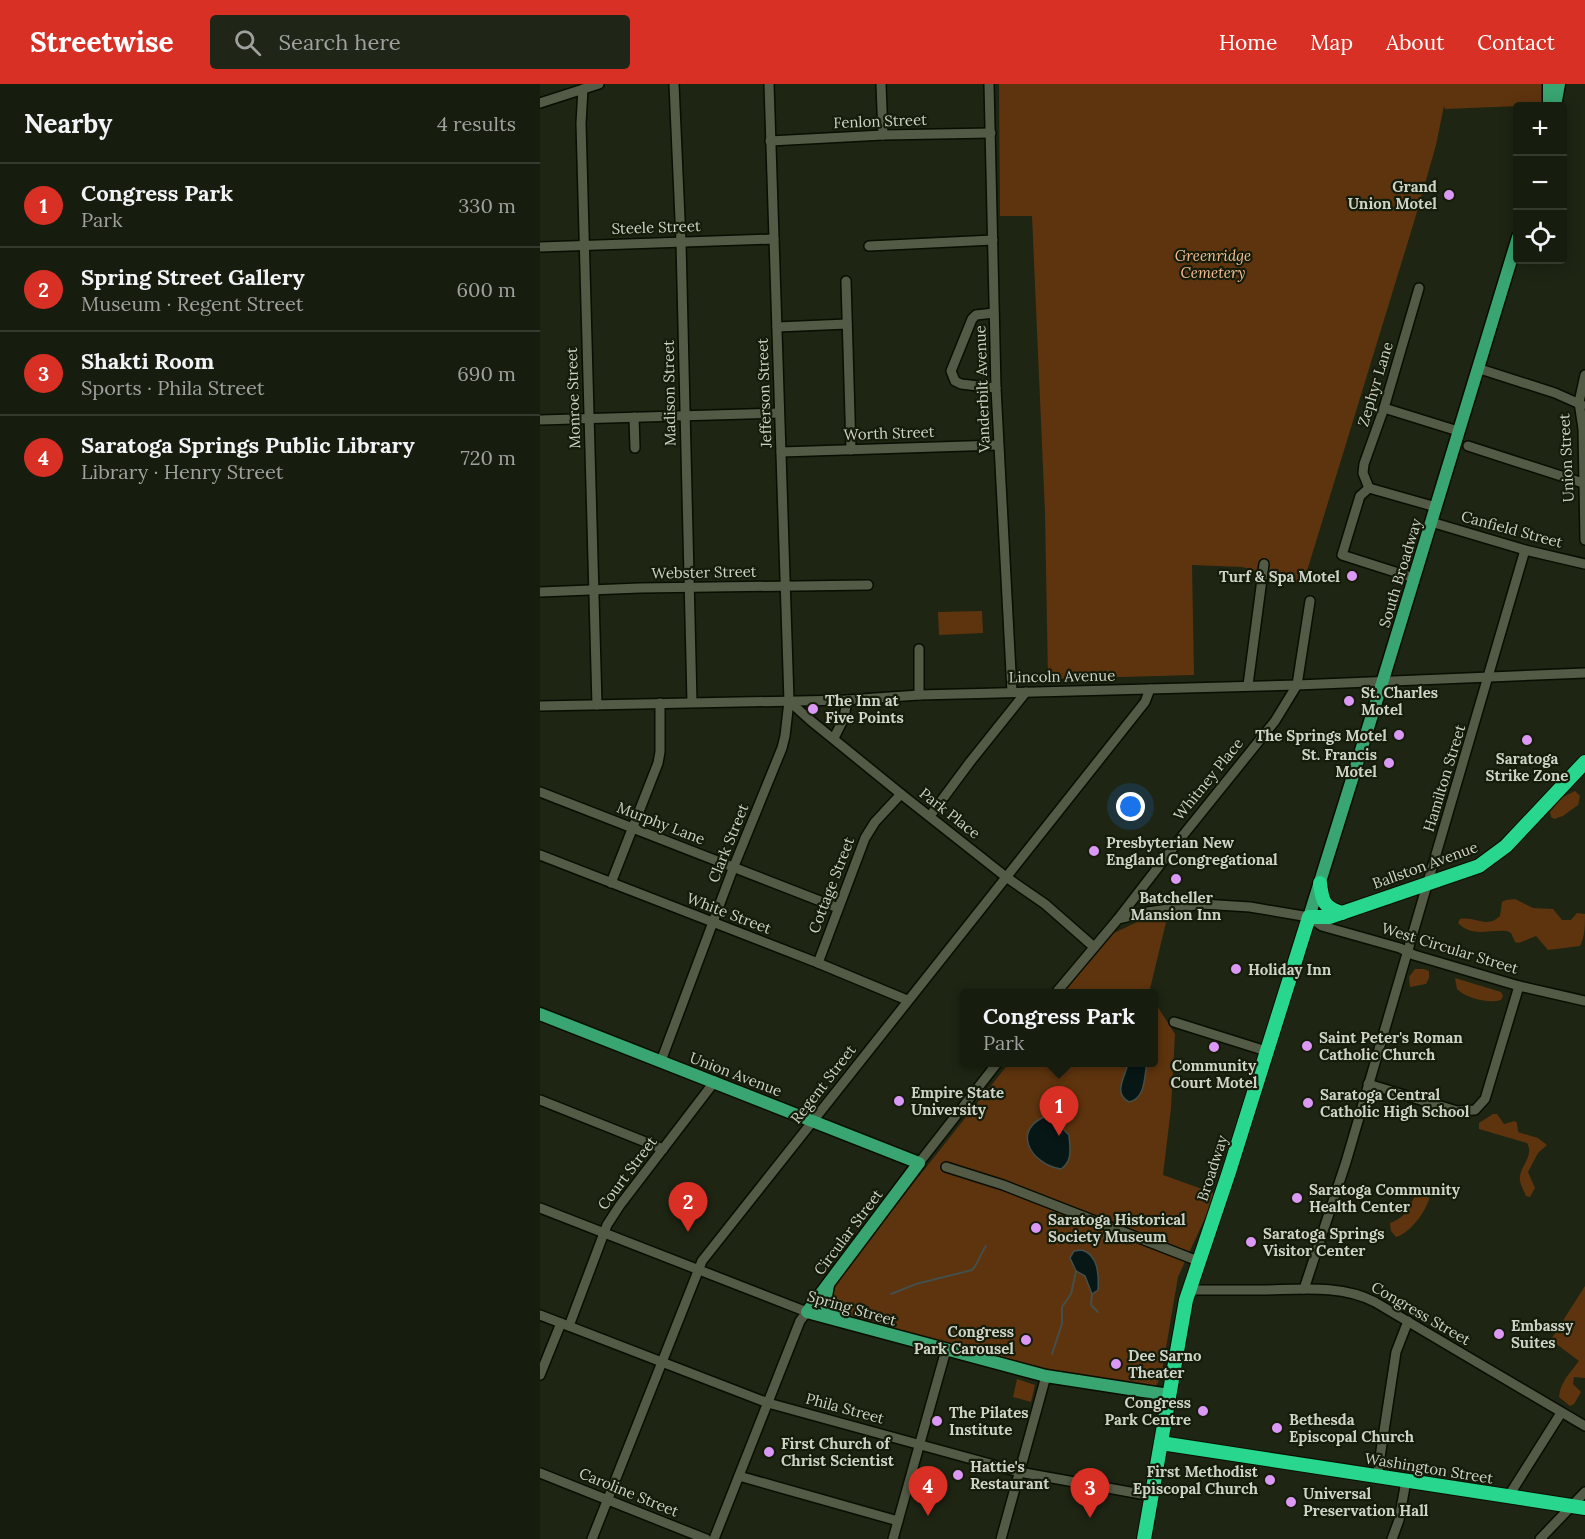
<!DOCTYPE html>
<html lang="en">
<head>
<meta charset="utf-8">
<style>
	body { margin:0; font-family:Lora,serif; background:#1f2517; color:#f1f3f6 }
	.controls { position:absolute; right:18px; top:18px; display:grid; overflow:hidden; border-radius:6px; box-shadow:0 3px 15px #0003 }
	.controls button { width:54px; height:54px; display:grid; place-items:center; padding:0; border:0; border-bottom:2px solid #353a2e; background:#161c0e; color:#f1f3f6; font:30px sans-serif }
	.you { position:absolute; left:591px; top:723px; width:21px; height:21px; margin:-15px; border:4px solid #fff; border-radius:50%; background:#1a73e8; box-shadow:0 0 0 9px #1a73e833 }
	.badge { display:grid; place-items:center; width:39px; height:39px; border-radius:50%; background:#d93025; color:#fff; font-size:20px; font-weight:700 }
	.pin { position:absolute; translate:-50% -50px; filter:drop-shadow(0 2px 3px #0008) }
	.pin::after { content:''; position:absolute; top:32px; width:21px; height:18px; background:inherit; clip-path:polygon(0 0,100% 0,50% 100%) }
	.popup { position:absolute; left:420px; top:905px; width:198px; height:78px; box-sizing:border-box; display:grid; place-content:center; border-radius:6px; background:#161c0e; filter:drop-shadow(0 2px 4px #0005); font-size:20px; white-space:nowrap; color:#9ea19e }
	.popup b { font-size:22px; color:#f1f3f6 }
	.popup::after { content:''; position:absolute; left:50%; top:100%; margin-left:-12px; border:12px solid transparent; border-top-color:#161c0e }
	.list { margin:0; padding:0; list-style:none }
	h2 { display:flex; justify-content:space-between; align-items:center; height:78px; margin:0; padding:0 24px; font-size:26px }
	h2 small { font-size:20px; font-weight:400; color:#9ea19e }
	.list li { display:grid; grid-template-columns:39px 1fr auto; gap:18px; align-items:center; box-sizing:border-box; height:84px; padding:0 24px; border-top:2px solid #353a2e }
	.list b { display:block; font-size:22px; white-space:nowrap }
	.list p { margin:0; font-size:20px; white-space:nowrap; color:#9ea19e }
	.list em { font-size:20px; font-style:normal; color:#9ea19e }
	.icon { flex:none; width:33px; height:33px; fill:none; stroke:currentColor; stroke-width:2; stroke-linecap:round; stroke-linejoin:round }
	.map { position:relative; flex:none; width:1045px; height:1455px; overflow:hidden }
	header { display:flex; align-items:center; gap:36px; box-sizing:border-box; height:84px; padding:0 30px; background:#d93025; color:#fff }
	header strong { font-size:28px }
	nav { display:flex; gap:33px; margin-inline-start:auto; font-size:21px }
	.search { width:420px; height:54px; background:#1f2517; display:flex; align-items:center; gap:15px; box-sizing:border-box; padding:0 21px; border-radius:6px; color:#9ea19e; font-size:22px }
	main { display:flex }
	aside { flex:1; background:#161c0e }
	.map>svg:first-child { display:block }
</style>
</head>
<body>
<header>
<strong>Streetwise</strong>
<div class="search"><svg class="icon" aria-label="search" viewBox="0 0 24 24"><circle cx="10" cy="10" r="6"/><path d="M15 15l6 6"/></svg>Search here</div>
<nav><a>Home</a><a>Map</a><a>About</a><a>Contact</a></nav>
</header>
<main>
<aside>
<h2>Nearby<small>4 results</small></h2>
<ul class="list">
<li><span class="badge">1</span><div><b>Congress Park</b><p>Park</p></div><em>330 m</em></li>
<li><span class="badge">2</span><div><b>Spring Street Gallery</b><p>Museum · Regent Street</p></div><em>600 m</em></li>
<li><span class="badge">3</span><div><b>Shakti Room</b><p>Sports · Phila Street</p></div><em>690 m</em></li>
<li><span class="badge">4</span><div><b>Saratoga Springs Public Library</b><p>Library · Henry Street</p></div><em>720 m</em></li>
</ul>
</aside>
<div class="map">
<svg width="1045" height="1455" viewBox="0 0 1045 1455">
	<rect width="100%" height="100%" fill="#1e2513"/>
	<g fill="#5e340e">
		<path d="M459 0H1003V21L905 25 904 22 896 61 874 138 763 500 702 483 652 481 654 591 508 595 505 429 492 132H460Z"/>
		<path d="M442 527 443 549 399 551 398 528Z"/>
		<path d="M1035 707 1040 712 1038 721 1023 732 1014 735 1011 733 1010 728 1023 713Z"/>
		<path d="M975 815 993 824 1013 825 1022 836H1031L1037 829 1045 830C1045 841 1045 853 1040 862L1008 866 996 852 979 859 975 858 971 849 967 847C949 845 933 854 918 839L920 835C935 832 947 845 960 832L962 818 966 816Z"/>
		<path d="M628 830 609 909H523L574 849 597 838Z"/>
		<path d="M875 885H884L889 887V894L886 900 870 903 869 893Z"/>
		<path d="M915 894 961 908 963 912 961 916C948 920 926 914 917 905Z"/>
		<path d="M614 917 635 950 631 1024 623 1091 676 1110 638 1193 621 1293 616 1302 505 1285 310 1232 293 1225 288 1217 290 1204 469 979 614 978Z"/>
		<path d="M953 1030H957L964 1040 975 1037 977 1039 978 1048 998 1054 1007 1061 998 1069 988 1088 995 1104 990 1113 986 1112C984 1107 981 1102 980 1097 978 1083 995 1073 987 1059L939 1045V1039Z"/>
		<path d="M886 1100 891 1102C893 1119 872 1149 856 1153L851 1147 850 1139C875 1130 867 1114 886 1100Z"/>
		<path d="M1045 1202V1294L1034 1293 1033 1300 1041 1308 1034 1320 1030 1322 1019 1313C1020 1298 1031 1288 1039 1277L1015 1259 1012 1254Z"/>
		<path d="M477 1295 495 1301 491 1318 473 1313Z"/>
	</g>
	<g fill="#071716" stroke="#434f4b" stroke-width="1.5">
		<path d="M588 979H607C604 993 606 1014 589 1018 572 1009 586 992 588 979Z"/>
		<path d="M510 1031 525 1035 526 1038 523 1045 529 1051C530 1064 533 1077 521 1085 489 1080 470 1043 510 1031Z"/>
		<path d="M542 1166C558 1171 559 1190 558 1206L552 1210 545 1192 536 1187 530 1174 534 1167Z"/>
	</g>
	<g fill="none" stroke-linecap="round" stroke-linejoin="round">
		<g stroke="#434f4b" stroke-width="2">
			<path d="M351 1210 376 1200 432 1186C439 1179 440 1170 446 1162"/>
			<path d="M552 1210 551 1221 558 1228"/>
			<path d="M512 1270 522 1240V1223L531 1210 536 1187"/>
		</g>
		<defs>
			<g id="minor">
				<path d="M134 0 141 158 152 618"/>
				<path d="M341 0 343 51"/>
				<path d="M449 0 456 304 472 608"/>
				<path d="M43 5 41 39 57 621"/>
				<path d="M0 19 59 0"/>
				<path d="M230 57 343 51 451 49"/>
				<path d="M329 162 453 156"/>
				<path d="M0 163 234 155"/>
				<path d="M306 197 311 366"/>
				<path d="M454 229 436 231 432 235 411 287 415 297 421 300 456 304"/>
				<path d="M237 243 307 240"/>
				<path d="M937 284 1015 309 1042 321"/>
				<path d="M1045 291 1039 318 1043 345 1045 456"/>
				<path d="M844 324 918 347"/>
				<path d="M94 333 95 364"/>
				<path d="M0 336 239 329"/>
				<path d="M928 362 1043 399"/>
				<path d="M241 368 458 361"/>
				<path d="M829 404 823 389 824 380 844 324 879 204"/>
				<path d="M829 404 820 412 802 471 874 494"/>
				<path d="M829 404 896 423"/>
				<path d="M891 438 985 466 1045 480"/>
				<path d="M0 508 100 504 328 501"/>
				<path d="M379 565V611"/>
				<path d="M708 601 724 480"/>
				<path d="M249 617 270 636 361 710 466 793 505 820 554 863"/>
				<path d="M0 622 307 616 379 611 757 601 1045 589"/>
				<path d="M294 654 304 634 307 616"/>
				<path d="M0 708 298 824"/>
				<path d="M390 732 430 678 486 608"/>
				<path d="M0 771 278 879 367 916"/>
				<path d="M71 799 118 679 120 668V619"/>
				<path d="M578 835 636 760 735 637 757 601 770 517"/>
				<path d="M278 879 325 754 335 738 361 710"/>
				<path d="M515 910 578 835 608 828 662 820 710 823 769 833 782 842 860 864 874 871 979 902 1045 917"/>
				<path d="M634 938 726 967"/>
				<path d="M121 977 194 782 242 664 245 652 249 617 229 0"/>
				<path d="M828 1000 917 1027 935 1026 945 1015 979 902"/>
				<path d="M0 1016 123 1065"/>
				<path d="M379 1079 458 978"/>
				<path d="M406 1083 463 1101 658 1177"/>
				<path d="M0 1124 267 1228 260 1237 174 1455"/>
				<path d="M764 1205 806 1078 985 466"/>
				<path d="M649 1206C675 1206 701 1206 727 1206 763 1205 803 1201 835 1218L1045 1342"/>
				<path d="M0 1231 228 1319 479 1388 612 1412"/>
				<path d="M29 1242 67 1141 80 1121 175 997"/>
				<path d="M0 1291 21 1239"/>
				<path d="M0 1389 166 1455"/>
				<path d="M199 1392 358 1437"/>
				<path d="M837 1393 856 1268 868 1237"/>
				<path d="M968 1413 1021 1329"/>
				<path d="M52 1455 162 1177 605 618 610 605"/>
				<path d="M353 1455 406 1266"/>
				<path d="M461 1455 506 1292"/>
				<path d="M852 1455 859 1436 866 1397"/>
				<path d="M1000 1455 1045 1408"/>
			</g>
			<g id="major">
				<path d="M1009 0V22"/>
				<path d="M1015 22 1019 0"/>
				<path d="M769 833 843 596 978 153"/>
				<path d="M0 930 379 1079 267 1228 506 1292 629 1311"/>
				<path d="M288 1201C285 1218 282 1224 298 1234"/>
			</g>
			<g id="highway">
				<path d="M780 799C782 817 784 824 802 829"/>
				<path d="M621 1359 1045 1424"/>
				<path d="M604 1455 646 1216 689 1088 769 833H790L939 782 966 762 1045 678"/>
			</g>
		</defs>
		<use href="#minor" stroke="#080e01" stroke-width="12"/>
		<use href="#major" stroke="#080e01" stroke-width="15"/>
		<use href="#highway" stroke="#080e01" stroke-width="16"/>
		<use href="#minor" stroke="#535b46" stroke-width="9"/>
		<use href="#major" stroke="#39a571" stroke-width="12"/>
		<use href="#highway" stroke="#28d68d" stroke-width="14"/>
	</g>
	<g fill="#db99f5" stroke="#151c0a" stroke-width="2">
		<circle cx="909" cy="111" r="6"/>
		<circle cx="812" cy="492" r="6"/>
		<circle cx="809" cy="617" r="6"/>
		<circle cx="273" cy="625" r="6"/>
		<circle cx="859" cy="651" r="6"/>
		<circle cx="987" cy="656" r="6"/>
		<circle cx="849" cy="679" r="6"/>
		<circle cx="554" cy="767" r="6"/>
		<circle cx="636" cy="795" r="6"/>
		<circle cx="696" cy="885" r="6"/>
		<circle cx="767" cy="962" r="6"/>
		<circle cx="674" cy="963" r="6"/>
		<circle cx="359" cy="1017" r="6"/>
		<circle cx="768" cy="1019" r="6"/>
		<circle cx="757" cy="1114" r="6"/>
		<circle cx="496" cy="1144" r="6"/>
		<circle cx="711" cy="1158" r="6"/>
		<circle cx="959" cy="1250" r="6"/>
		<circle cx="486" cy="1256" r="6"/>
		<circle cx="576" cy="1280" r="6"/>
		<circle cx="663" cy="1327" r="6"/>
		<circle cx="397" cy="1337" r="6"/>
		<circle cx="737" cy="1344" r="6"/>
		<circle cx="229" cy="1368" r="6"/>
		<circle cx="418" cy="1391" r="6"/>
		<circle cx="730" cy="1396" r="6"/>
		<circle cx="751" cy="1418" r="6"/>
	</g>
	<g text-anchor="middle" dominant-baseline="central" stroke-width="4.5" stroke-linejoin="round" paint-order="stroke">
		<g font-size="15" fill="#ced3c7" stroke="#151c0a">
			<text transform="translate(340 37) rotate(-2)">Fenlon Street</text>
			<text transform="translate(116 143) rotate(-2)">Steele Street</text>
			<text transform="translate(835 300) rotate(-73)">Zephyr Lane</text>
			<text transform="translate(442 305) rotate(-92)">Vanderbilt Avenue</text>
			<text transform="translate(129 309) rotate(-91)">Madison Street</text>
			<text transform="translate(224 309) rotate(-92)">Jefferson Street</text>
			<text transform="translate(33 314) rotate(-92)">Monroe Street</text>
			<text transform="translate(349 349) rotate(-2)">Worth Street</text>
			<text transform="translate(1026 374) rotate(-93)">Union Street</text>
			<text transform="translate(972 445) rotate(15)">Canfield Street</text>
			<text transform="translate(164 488) rotate(-1)">Webster Street</text>
			<text transform="translate(860 489) rotate(-73)">South Broadway</text>
			<text transform="translate(522 592) rotate(-1)">Lincoln Avenue</text>
			<text transform="translate(904 694) rotate(-73)">Hamilton Street</text>
			<text transform="translate(668 695) rotate(-51)">Whitney Place</text>
			<text transform="translate(410 729) rotate(38)">Park Place</text>
			<text transform="translate(121 739) rotate(21)">Murphy Lane</text>
			<text transform="translate(188 759) rotate(-68)">Clark Street</text>
			<text transform="translate(885 781) rotate(-20)">Ballston Avenue</text>
			<text transform="translate(291 801) rotate(-69)">Cottage Street</text>
			<text transform="translate(189 829) rotate(21)">White Street</text>
			<text transform="translate(910 864) rotate(17)">West Circular Street</text>
			<text transform="translate(196 990) rotate(21)">Union Avenue</text>
			<text transform="translate(283 1000) rotate(-52)">Regent Street</text>
			<text transform="translate(672 1084) rotate(-72)">Broadway</text>
			<text transform="translate(87 1089) rotate(-53)">Court Street</text>
			<text transform="translate(308 1148) rotate(-53)">Circular Street</text>
			<text transform="translate(312 1224) rotate(16)">Spring Street</text>
			<text transform="translate(881 1229) rotate(30)">Congress Street</text>
			<text transform="translate(305 1324) rotate(15)">Phila Street</text>
			<text transform="translate(889 1384) rotate(9)">Washington Street</text>
			<text transform="translate(89 1408) rotate(22)">Caroline Street</text>
		</g>
		<g font-size="15" font-weight="bold" fill="#ced3c7" stroke="#151c0a" text-anchor="start">
			<text x="897" y="102" text-anchor="end">Grand<tspan x="897" dy="17">Union Motel</tspan></text>
			<text x="800" y="492" text-anchor="end">Turf &amp; Spa Motel</text>
			<text x="821" y="608">St. Charles<tspan x="821" dy="17">Motel</tspan></text>
			<text x="285" y="616">The Inn at<tspan x="285" dy="17">Five Points</tspan></text>
			<text x="847" y="651" text-anchor="end">The Springs Motel</text>
			<text x="837" y="670" text-anchor="end">St. Francis<tspan x="837" dy="17">Motel</tspan></text>
			<text x="987" y="674" text-anchor="middle">Saratoga<tspan x="987" dy="17">Strike Zone</tspan></text>
			<text x="566" y="758">Presbyterian New<tspan x="566" dy="17">England Congregational</tspan></text>
			<text x="636" y="813" text-anchor="middle">Batcheller<tspan x="636" dy="17">Mansion Inn</tspan></text>
			<text x="708" y="885">Holiday Inn</text>
			<text x="779" y="953">Saint Peter's Roman<tspan x="779" dy="17">Catholic Church</tspan></text>
			<text x="674" y="981" text-anchor="middle">Community<tspan x="674" dy="17">Court Motel</tspan></text>
			<text x="371" y="1008">Empire State<tspan x="371" dy="17">University</tspan></text>
			<text x="780" y="1010">Saratoga Central<tspan x="780" dy="17">Catholic High School</tspan></text>
			<text x="769" y="1105">Saratoga Community<tspan x="769" dy="17">Health Center</tspan></text>
			<text x="508" y="1135">Saratoga Historical<tspan x="508" dy="17">Society Museum</tspan></text>
			<text x="723" y="1149">Saratoga Springs<tspan x="723" dy="17">Visitor Center</tspan></text>
			<text x="971" y="1241">Embassy<tspan x="971" dy="17">Suites</tspan></text>
			<text x="474" y="1247" text-anchor="end">Congress<tspan x="474" dy="17">Park Carousel</tspan></text>
			<text x="588" y="1271">Dee Sarno<tspan x="588" dy="17">Theater</tspan></text>
			<text x="651" y="1318" text-anchor="end">Congress<tspan x="651" dy="17">Park Centre</tspan></text>
			<text x="409" y="1328">The Pilates<tspan x="409" dy="17">Institute</tspan></text>
			<text x="749" y="1335">Bethesda<tspan x="749" dy="17">Episcopal Church</tspan></text>
			<text x="241" y="1359">First Church of<tspan x="241" dy="17">Christ Scientist</tspan></text>
			<text x="430" y="1382">Hattie's<tspan x="430" dy="17">Restaurant</tspan></text>
			<text x="718" y="1387" text-anchor="end">First Methodist<tspan x="718" dy="17">Episcopal Church</tspan></text>
			<text x="763" y="1409">Universal<tspan x="763" dy="17">Preservation Hall</tspan></text>
		</g>
		<g font-size="15" font-style="italic" fill="#f4bc93" stroke="#151c0a">
			<text x="673" y="171">Greenridge<tspan x="673" dy="17">Cemetery</tspan></text>
		</g>
	</g>
</svg>
<div class="controls">
<button>+</button>
<button>−</button>
<button><svg class="icon" aria-label="locate" viewBox="0 0 24 24"><circle cx="12" cy="12" r="6"/><path d="M12 2v4M12 18v4M2 12h4M18 12h4"/></svg></button>
</div>
<div class="you"></div>
<div class="pin badge" style="left:519px;top:1052px">1</div>
<div class="popup"><b>Congress Park</b>Park</div>
<div class="pin badge" style="left:148px;top:1148px">2</div>
<div class="pin badge" style="left:550px;top:1434px">3</div>
<div class="pin badge" style="left:388px;top:1432px">4</div>
</div>
</main>
</body>
</html>
